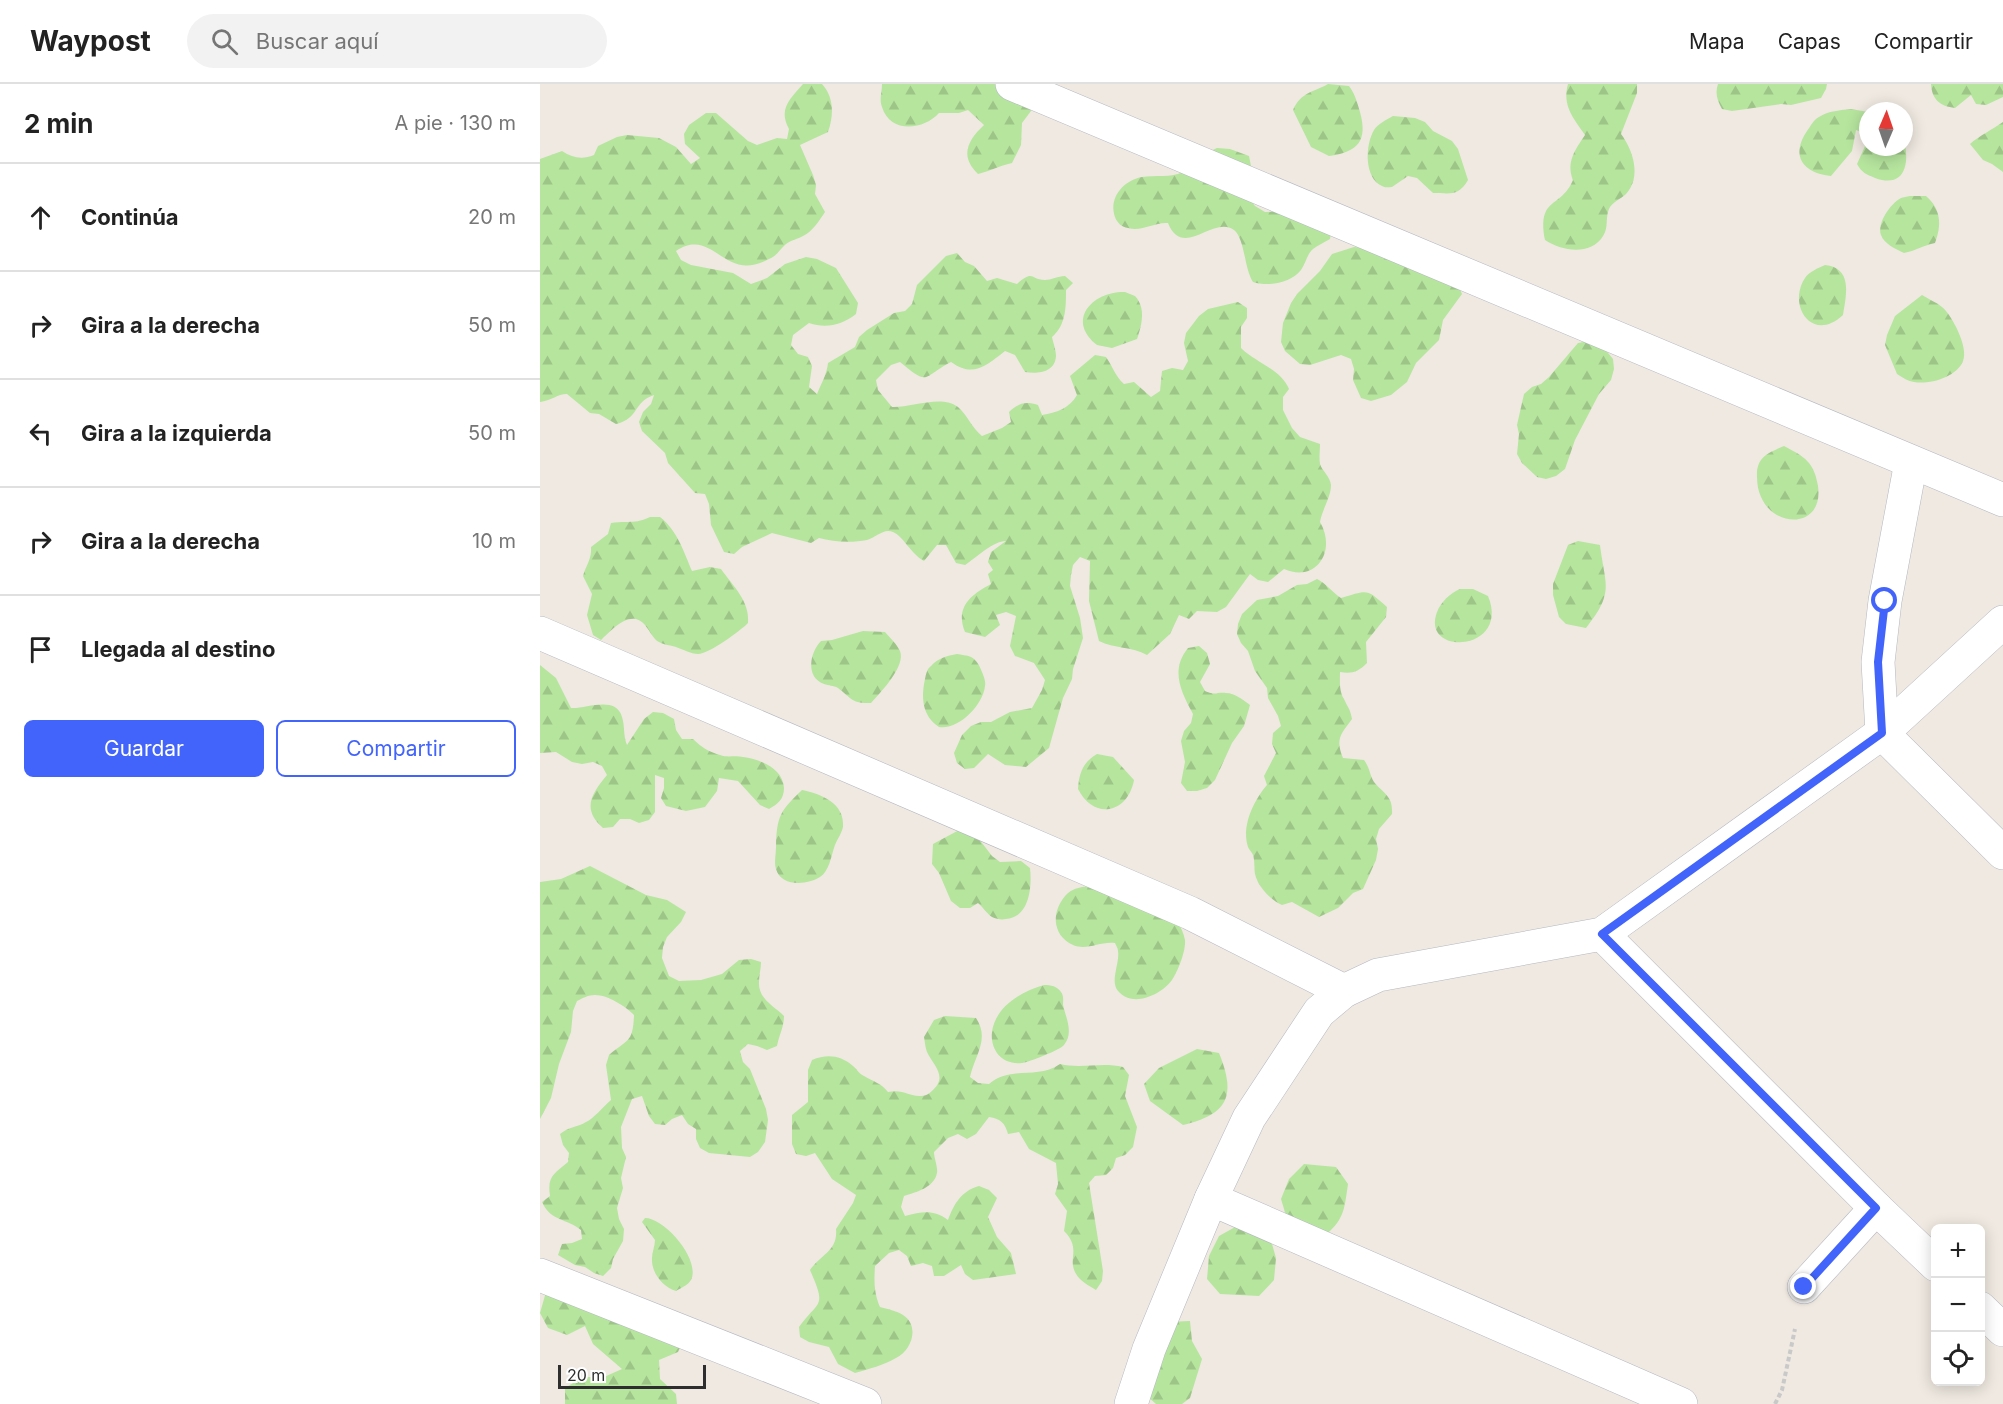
<!DOCTYPE html>
<html lang="es">
<head>
<meta charset="utf-8">
<style>
	body { margin:0; font-family:Inter,sans-serif; background:#f2f2f2; color:#222 }
	.controls { position:absolute; right:18px; bottom:18px; display:grid; overflow:hidden; border-radius:9px; box-shadow:0 3px 15px #0003 }
	.controls button { width:54px; height:54px; display:grid; place-items:center; padding:0; border:0; border-bottom:2px solid #e0e0e0; background:#fff; color:#222; font:30px sans-serif }
	.compass { position:absolute; left:1319px; top:18px; width:54px; height:54px; border-radius:50%; background:#fff; box-shadow:0 3px 15px #0003; rotate:2deg }
	.scale { position:absolute; left:18px; bottom:15px; width:148px; box-sizing:border-box; padding-left:6px; border:3px solid #2e2e2e; border-top:0; font-size:16px; line-height:21px; white-space:nowrap; color:#2e2e2e; -webkit-text-stroke:4px #fff; paint-order:stroke }
	.stop { position:absolute; width:18px; height:18px; margin:-14px; border:4px solid #4264fb; border-radius:50%; background:#fff }
	.stop.end { background:#4264fb; border-color:#fff; box-shadow:0 2px 6px #0008 }
	.list { margin:0; padding:0; list-style:none }
	h2 { display:flex; justify-content:space-between; align-items:center; height:78px; margin:0; padding:0 24px; font-size:26px }
	h2 small { font-size:20px; font-weight:400; color:#767676 }
	.list li { display:grid; grid-template-columns:39px 1fr auto; gap:18px; align-items:center; box-sizing:border-box; height:108px; padding:0 24px; border-top:2px solid #e0e0e0 }
	.list b { display:block; font-size:22px; white-space:nowrap }
	.list em { font-size:20px; font-style:normal; color:#767676 }
	.actions { display:flex; gap:12px; padding:18px 24px }
	.actions a { flex:1; padding:14px 0; border:2px solid #4264fb; border-radius:9px; text-align:center; font-size:21px; color:#4264fb }
	.actions .main { background:#4264fb; color:#fff }
	.icon { flex:none; width:33px; height:33px; fill:none; stroke:currentColor; stroke-width:2; stroke-linecap:round; stroke-linejoin:round }
	.map { position:relative; flex:none; width:1463px; height:1320px; overflow:hidden }
	header { display:flex; align-items:center; gap:36px; box-sizing:border-box; height:84px; padding:0 30px; background:#fff; border-bottom:2px solid #e0e0e0 }
	header strong { font-size:28px }
	nav { display:flex; gap:33px; margin-inline-start:auto; font-size:21px }
	.search { width:420px; height:54px; background:#f2f2f2; display:flex; align-items:center; gap:15px; box-sizing:border-box; padding:0 21px; border-radius:33px; color:#767676; font-size:22px }
	main { display:flex }
	aside { flex:1; background:#fff }
	.map>svg:first-child { display:block }
</style>
</head>
<body>
<header>
<strong>Waypost</strong>
<div class="search"><svg class="icon" aria-label="search" viewBox="0 0 24 24"><circle cx="10" cy="10" r="6"/><path d="M15 15l6 6"/></svg>Buscar aquí</div>
<nav><a>Mapa</a><a>Capas</a><a>Compartir</a></nav>
</header>
<main>
<aside>
<h2>2 min<small>A pie · 130 m</small></h2>
<ul class="list">
<li><svg class="icon" aria-label="ahead" viewBox="0 0 24 24"><path d="M12 20V5M6 11l6-6 6 6"/></svg><div><b>Continúa</b></div><em>20 m</em></li>
<li><svg class="icon" aria-label="right" viewBox="0 0 24 24"><path d="M7 20v-9h11M14 6l5 5-5 5"/></svg><div><b>Gira a la derecha</b></div><em>50 m</em></li>
<li><svg class="icon" aria-label="left" viewBox="0 0 24 24"><path d="M17 20v-9H6M10 6l-5 5 5 5"/></svg><div><b>Gira a la izquierda</b></div><em>50 m</em></li>
<li><svg class="icon" aria-label="right" viewBox="0 0 24 24"><path d="M7 20v-9h11M14 6l5 5-5 5"/></svg><div><b>Gira a la derecha</b></div><em>10 m</em></li>
<li><svg class="icon" aria-label="arrive" viewBox="0 0 24 24"><path d="M6 21V4h12l-3 4 3 4H6"/></svg><div><b>Llegada al destino</b></div></li>
</ul>
<div class="actions"><a class="main">Guardar</a><a>Compartir</a></div>
</aside>
<div class="map">
<svg width="1463" height="1320" viewBox="0 0 1463 1320">
	<defs>
		<pattern id="forest-firs" width="22" height="20" patternUnits="userSpaceOnUse" patternTransform="scale(1.5)"><rect width="22" height="20" fill="#b6e59e"/><path d="M5 1l3.5 6h-7zM16 11l3.5 6h-7z" fill="#9dc588"/></pattern>
	</defs>
	<rect width="100%" height="100%" fill="#efe9e1"/>
	<g fill="url(#forest-firs)">
		<path d="M263 0H282C294 13 294 31 288 48L260 61 273 91 276 101 275 110 285 128C279 137 273 147 263 152 258 155 251 156 246 160 240 165 237 172 229 175 183 200 174 142 136 167L141 176 151 181 193 189 211 200 227 194 245 180 266 173 277 175 296 184 318 219 316 230C302 241 286 245 269 239L253 251 251 261 258 270 268 273 272 282 269 303 277 310C281 300 287 290 288 279L315 263 319 253 327 246 354 229 365 227 372 220 377 201 406 172 417 169 425 178 434 182 447 197 457 194 477 200C494 185 490 196 505 196 511 196 518 192 525 192L533 199 526 206C526 224 526 241 512 253 513 258 516 266 516 272 515 289 497 290 485 288L475 271 465 267C446 282 433 294 411 278 382 293 390 303 360 278L351 281 336 296 338 306 352 323C370 324 402 310 418 323 429 333 431 343 442 352L462 344 471 338 469 328C479 319 485 317 498 321L502 331C516 329 530 324 537 311L530 292 555 271 566 273C573 283 575 292 584 300L594 298 611 313 620 307 622 287 632 284 643 286 648 277 644 259 646 249 659 232 668 225 698 218 707 224V234L701 243V264C716 279 741 285 749 305L743 313V326L752 344 760 353 780 360C780 366 779 374 780 380 782 387 790 392 791 401 791 413 782 426 780 438 797 467 776 499 744 485L728 498 718 496 710 490 686 523 677 528 657 527 649 535 639 531 630 550 607 571C592 562 574 565 559 557L549 517 550 477 540 473 533 481 531 491 530 502 540 534 543 554 533 585 532 595 523 614 509 664 486 683 465 681 448 670 434 684 425 685 417 679 414 669 422 651 431 642 441 638H451L470 628 492 624 502 606 505 596 494 579 475 572 470 562 476 532 466 528 456 531 460 541 445 553 425 548C415 524 430 511 451 500L448 490 453 486 448 478 451 468 466 457C453 457 437 473 425 481L416 479 406 461H397L384 477C371 470 363 452 353 448 343 444 336 454 327 456 312 459 293 458 279 454L271 459 232 449 202 463 194 470 184 468 171 441 169 420 165 410 155 409 128 379 125 369 102 347 99 338 103 328 111 320 114 311C93 318 99 335 76 340L59 330 50 329 27 310C17 310 11 317 0 318V75L22 67C33 74 42 76 54 71L58 62 77 53 87 51 119 54 136 63 151 80 160 74 145 60 144 50 149 41 166 29H176L208 57 217 61 237 54 247 55 249 45C238 25 250 15 263 0Z"/>
		<path d="M342 0H488L492 21 491 27 482 39 481 61 472 79C459 82 450 87 438 90 419 72 428 56 444 41L428 26 419 29H399C384 46 350 50 342 23 339 15 342 9 342 0Z"/>
		<path d="M788 0 809 2C815 10 817 18 820 28 828 57 818 68 789 72L771 63 753 26C761 8 774 8 788 0Z"/>
		<path d="M1028 0H1097V9L1081 50C1093 66 1102 93 1086 110 1081 115 1072 118 1069 125 1065 134 1069 143 1063 152 1051 172 1021 167 1005 156 997 112 1021 125 1033 96 1026 78 1035 66 1045 51 1033 34 1022 21 1028 0Z"/>
		<path d="M1178 0H1287L1286 5 1281 14 1251 21 1241 20 1192 27 1182 25C1177 16 1175 10 1178 0Z"/>
		<path d="M1391 0H1463V13L1446 21 1436 20 1431 11 1415 24C1400 22 1392 16 1391 0Z"/>
		<path d="M1311 25 1328 28V63H1364V57C1370 79 1365 105 1335 94 1326 90 1322 89 1317 80L1326 60V50L1316 46 1312 67 1291 92C1263 89 1250 72 1267 47 1270 43 1274 35 1279 33 1288 27 1301 26 1311 25Z"/>
		<path d="M853 32 875 34 885 38 893 47 912 57 918 65 928 96C918 113 910 109 893 109L877 94 868 92 852 103C848 103 845 104 842 102 824 94 825 61 834 46 838 40 846 36 853 32Z"/>
		<path d="M1463 38V88L1452 80 1443 76 1430 60C1440 51 1452 46 1463 38Z"/>
		<path d="M677 64 690 65 709 72 711 82 706 103 709 114 715 122 725 128 747 127 792 144 790 155C785 158 778 161 773 165 767 170 766 179 761 186 751 199 728 203 713 198 704 184 705 155 694 146 673 131 643 176 628 139 614 138 602 148 588 144 582 143 577 139 575 133 568 114 584 96 602 93 614 91 632 94 643 88 656 81 663 69 677 64Z"/>
		<path d="M1370 112H1386C1401 125 1402 141 1395 159 1384 161 1375 167 1364 169 1356 165 1344 160 1341 151 1337 139 1350 120 1361 114 1363 113 1367 113 1370 112Z"/>
		<path d="M814 163 826 164 918 201 922 210 903 236 899 256 876 279 867 298 851 311 831 317 821 314 813 296 814 285 811 275 801 271 770 281 760 280 745 267 741 258 743 239 751 219 757 210 780 187 792 170Z"/>
		<path d="M1285 181C1312 184 1307 209 1303 231 1272 260 1247 221 1265 194 1269 188 1278 184 1285 181Z"/>
		<path d="M585 208 595 212C606 224 602 240 597 255L572 264 557 261C525 236 553 207 585 208Z"/>
		<path d="M1382 211C1388 215 1396 218 1402 223 1412 231 1429 264 1423 277 1417 293 1389 301 1374 298 1368 297 1363 294 1357 290L1345 261 1347 251 1355 232Z"/>
		<path d="M1049 257 1059 258 1073 275 1074 285 1071 296 1059 310 1035 356 1025 385 1016 392 1006 395 997 393 982 379 977 370 979 350 977 341 984 310 992 303 1001 300 1009 293 1038 259Z"/>
		<path d="M1244 362C1265 373 1274 378 1278 402 1285 451 1217 445 1217 393 1216 373 1228 369 1244 362Z"/>
		<path d="M110 433H120C137 446 144 468 152 487L170 483 181 485C193 502 210 517 208 539 200 547 169 570 158 570 151 570 142 565 136 563 129 561 119 560 115 555 109 548 105 537 96 535 82 533 70 548 61 556L53 551 47 531 52 510 43 492C46 481 52 475 51 463L68 450 71 439C87 436 93 441 110 433Z"/>
		<path d="M1038 457 1060 461C1065 502 1075 508 1046 544L1026 540 1019 533 1013 511V500L1028 461Z"/>
		<path d="M777 495C787 500 792 508 801 514 828 506 826 504 847 523L846 533 826 558 827 579C818 588 812 590 800 588 800 597 799 607 804 615 808 624 810 624 812 635 801 650 795 655 803 674L824 676C830 684 830 692 834 698 845 711 853 712 852 730L839 745 836 755 838 765 836 776 823 805 813 809 798 824 779 833 752 818 742 821C731 816 718 803 715 790 714 784 715 777 713 771 712 768 709 766 708 763 701 742 714 716 727 701L724 692 736 669 732 660 733 649 741 642 738 632 728 614 727 604 715 587 708 567 701 559 697 550 698 540 702 530 717 516 738 512 757 501 767 500Z"/>
		<path d="M920 505H933L948 512C971 568 880 573 897 528 901 518 910 509 920 505Z"/>
		<path d="M323 547 345 548C350 554 357 560 360 567 366 582 341 608 331 619 312 620 311 614 298 604 293 601 289 602 284 600 265 593 270 568 281 557L292 556Z"/>
		<path d="M659 562 667 569 670 580 660 598 665 607C677 612 675 608 686 609 695 609 703 616 710 621L704 642 692 659 675 696 667 704 657 707H647L641 699 645 678 641 657 644 647 651 639 653 630C641 608 630 586 648 564Z"/>
		<path d="M417 570C421 571 427 571 431 573 437 576 440 583 442 588 444 593 446 598 445 602 443 621 419 646 399 643 382 632 381 613 385 595 386 590 387 585 391 582 398 574 407 572 417 570Z"/>
		<path d="M0 581 16 594 31 624C46 625 76 611 82 633 85 642 83 651 87 661L104 635 113 628 123 629 134 635 136 646 142 655H153C161 663 169 668 180 671 188 674 195 671 203 673 219 675 243 684 244 704 244 715 238 720 229 725L220 721 198 697 179 694 177 707 165 723 146 727 126 722 121 714 124 704V694L115 691V728L109 736 99 739 90 735H80L73 743 63 744C41 725 52 709 67 691L62 682 53 678 42 680 32 678 16 668 0 669Z"/>
		<path d="M557 670 573 673 594 696C588 729 554 737 538 705 539 689 543 678 557 670Z"/>
		<path d="M262 706C281 710 305 719 303 743 302 749 296 757 294 764 291 773 289 787 280 793 267 801 241 803 236 785 234 779 236 770 236 762 237 732 240 727 262 706Z"/>
		<path d="M421 745 432 746 452 772 460 778 481 777 490 784C492 802 490 833 466 835 462 836 456 835 452 833 447 830 443 823 438 819L430 824H420L411 817 399 789 392 780 393 760Z"/>
		<path d="M50 782 106 811 127 816 146 828 141 838 127 853 123 863 122 874 129 892 139 897 161 896 182 890 199 876 211 875 221 878C221 885 219 891 219 898 218 915 234 922 244 932 244 943 239 951 237 962L227 966 217 962 208 960 200 967 203 978 210 985 226 1025 228 1036 225 1058 218 1068 210 1073 169 1069 160 1064 156 1055V1045L148 1040 142 1031 132 1035 125 1041 115 1040 109 1032 102 1012 92 1015 81 1043 82 1064 86 1073 81 1094 83 1104 77 1124 79 1135 84 1145 83 1157 73 1175 71 1184 63 1192 54 1189 45 1183 35 1181 18 1171 22 1160 32 1159 42 1155 41 1146C27 1134 11 1138 2 1118L10 1112C7 1092 14 1090 28 1078L29 1069 23 1061 20 1050C30 1042 36 1044 46 1038 53 1035 64 1022 71 1016L66 981 69 971C87 955 93 960 94 931 85 922 68 911 55 911 48 911 43 914 37 917L33 927 31 948 19 980 11 1014 0 1035V798L21 795Z"/>
		<path d="M550 802 625 819C632 830 643 843 645 856 646 867 638 887 632 896 622 910 594 924 579 908 569 898 580 880 578 867 578 864 576 862 575 859 560 857 547 867 533 861 511 851 511 825 528 809 534 804 542 803 550 802Z"/>
		<path d="M504 901C511 901 517 902 521 908 524 912 523 916 523 921 526 934 534 949 524 961 520 966 489 978 482 979 456 982 445 956 456 935 465 917 486 906 504 901Z"/>
		<path d="M405 932 436 934C450 955 435 971 430 993L438 999 449 1000C472 981 497 996 520 980 541 985 562 978 583 983L589 991 585 1012 597 1043 593 1063 585 1071 576 1074 573 1084 566 1091 555 1092 549 1099 563 1187 562 1197 556 1206C551 1203 544 1199 540 1195 523 1177 544 1167 524 1147L527 1127 515 1110 518 1100 516 1079 489 1065 479 1048 468 1050C465 1039 461 1035 449 1033L436 1050 427 1055 418 1050 408 1054 394 1068C394 1074 398 1083 397 1089 394 1104 376 1108 364 1112L361 1123 365 1132C382 1128 393 1125 408 1136 414 1120 421 1107 439 1102L449 1106 457 1114 448 1133 457 1153 471 1169 476 1190 433 1196 425 1190 421 1181 404 1192H394L392 1182 383 1179 371 1182 367 1172 359 1166 349 1169 335 1182C334 1197 334 1209 340 1223 347 1225 357 1227 363 1231 380 1242 372 1266 356 1274 344 1281 329 1285 315 1289L298 1280 289 1263 269 1258 260 1253 259 1243C279 1215 287 1225 270 1186 281 1170 298 1167 296 1145L313 1119 316 1111 292 1095 275 1069 266 1072 256 1070 252 1060V1031L268 1018V986L272 976C287 970 300 971 313 982 317 985 319 990 324 992 334 998 341 999 348 1008 364 1005 370 1013 381 1012 386 1012 390 1009 393 1006 408 992 393 981 387 968 385 963 385 958 384 953L394 936Z"/>
		<path d="M657 965 679 969C696 1011 689 1030 643 1041L610 1017 604 1000 619 984Z"/>
		<path d="M764 1080 796 1083 808 1100C804 1128 804 1136 782 1154L747 1135 741 1115 749 1095Z"/>
		<path d="M105 1134C125 1134 161 1176 151 1196 148 1201 141 1204 136 1207 123 1203 111 1189 112 1174 112 1168 115 1162 115 1156L102 1138Z"/>
		<path d="M697 1142 730 1153 736 1174 734 1196 719 1212 680 1210 667 1195 669 1172 679 1152Z"/>
		<path d="M6 1208 147 1248 138 1268 119 1276 120 1295 136 1310 137 1320H25V1304L43 1293H64L82 1285 53 1260 45 1242 27 1251 8 1244 0 1229Z"/>
		<path d="M650 1237 652 1257 662 1275 650 1314 642 1320H616L598 1304 627 1238Z"/>
	</g>
	<g fill="none" stroke-linecap="round" stroke-linejoin="round">
		<defs>
			<g id="minor">
				<path d="M472 0 1463 416"/>
				<path d="M1371 378 1345 517 1338 578 1342 649 1463 769"/>
				<path d="M0 549 650 829 804 907"/>
				<path d="M1062 850 1336 1124 1396 1181"/>
				<path d="M671 1115 1141 1320"/>
				<path d="M0 1191 325 1320"/>
				<path d="M1264 1203 1336 1124"/>
				<path d="M1440 1224 1463 1246"/>
				<path d="M591 1320 609 1265 671 1115 709 1034 779 928 804 907 838 891 1062 850 1342 649 1463 538"/>
			</g>
		</defs>
		<use href="#minor" stroke="#b4b7c1" stroke-width="34"/>
		<path stroke="#c9c9c9" stroke-width="4" stroke-dasharray="4.5 3" stroke-linecap="butt" d="M1235 1320 1242 1306 1255 1245"/>
		<use href="#minor" stroke="#fff" stroke-width="33"/>
	</g>
	<g fill="none" stroke-linecap="round" stroke-linejoin="round">
		<path stroke="#4264fb" stroke-width="8" d="M1264 1203 1336 1124 1062 850 1342 649 1338 578 1345 517"/>
	</g>
</svg>
<div class="controls">
<button>+</button>
<button>−</button>
<button><svg class="icon" aria-label="locate" viewBox="0 0 24 24"><circle cx="12" cy="12" r="6"/><path d="M12 2v4M12 18v4M2 12h4M18 12h4"/></svg></button>
</div>
<svg class="compass" viewBox="-18 -18 36 36"><path d="M0-13l5 13h-10z" fill="#e53935"/><path d="M0 13l5-13h-10z" fill="#767676"/></svg>
<div class="scale">20 m</div>
<div class="stop" style="left:1345px;top:517px"></div>
<div class="stop end" style="left:1264px;top:1203px"></div>
</div>
</main>
</body>
</html>
